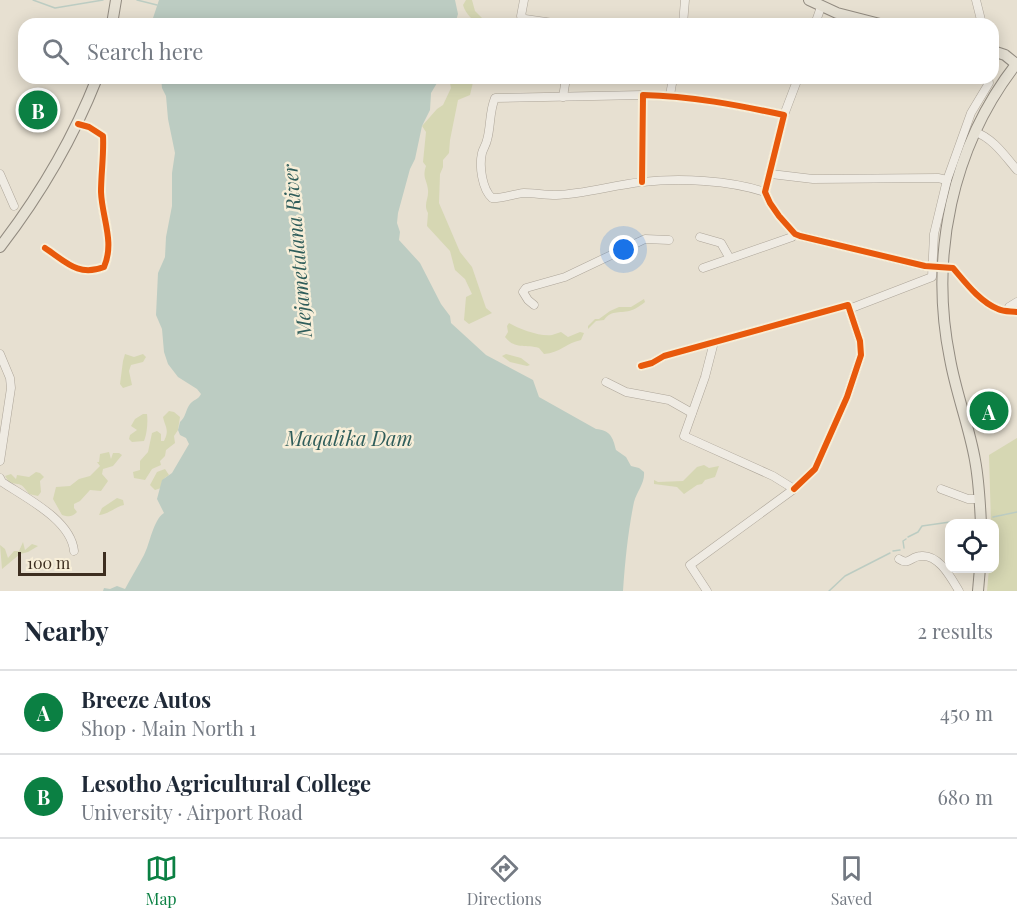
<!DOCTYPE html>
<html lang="en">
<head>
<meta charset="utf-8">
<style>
	body { margin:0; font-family:"Playfair Display",serif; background:#f2f2f3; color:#1f2937 }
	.controls { position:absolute; right:18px; bottom:18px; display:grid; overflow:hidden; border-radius:12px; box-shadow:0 3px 15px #0003 }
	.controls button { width:54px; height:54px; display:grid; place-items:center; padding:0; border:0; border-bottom:2px solid #e0e1e3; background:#fff; color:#1f2937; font:30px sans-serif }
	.scale { position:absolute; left:18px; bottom:15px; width:88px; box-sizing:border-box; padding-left:6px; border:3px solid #3d2e20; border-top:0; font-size:16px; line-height:21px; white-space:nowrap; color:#3d2e20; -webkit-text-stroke:4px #f7eed8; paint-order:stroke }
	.you { position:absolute; left:624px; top:250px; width:21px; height:21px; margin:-15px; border:4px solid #fff; border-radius:50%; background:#1a73e8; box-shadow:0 0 0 9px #1a73e833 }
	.badge { display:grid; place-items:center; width:39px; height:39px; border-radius:50%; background:#0b8043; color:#fff; font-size:20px; font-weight:700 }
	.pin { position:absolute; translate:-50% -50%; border:3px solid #fff; box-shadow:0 2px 6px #0006 }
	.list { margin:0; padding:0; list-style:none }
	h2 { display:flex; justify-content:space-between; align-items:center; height:78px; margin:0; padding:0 24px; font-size:26px }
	h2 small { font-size:20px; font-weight:400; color:#747a83 }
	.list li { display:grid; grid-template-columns:39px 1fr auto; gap:18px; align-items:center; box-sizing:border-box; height:84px; padding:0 24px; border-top:2px solid #e0e1e3 }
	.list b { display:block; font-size:22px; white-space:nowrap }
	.list p { margin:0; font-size:20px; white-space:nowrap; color:#747a83 }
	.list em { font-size:20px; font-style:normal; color:#747a83 }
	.icon { flex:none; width:33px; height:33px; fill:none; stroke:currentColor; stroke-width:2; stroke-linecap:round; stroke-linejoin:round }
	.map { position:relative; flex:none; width:1017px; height:591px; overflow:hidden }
	.search { position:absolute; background:#fff; box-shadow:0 3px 15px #0003; left:18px; right:18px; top:18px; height:66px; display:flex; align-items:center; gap:15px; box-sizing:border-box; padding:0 21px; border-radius:18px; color:#747a83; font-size:22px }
	.sheet { height:246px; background:#fff }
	nav { display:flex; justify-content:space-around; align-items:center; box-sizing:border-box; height:84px; border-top:2px solid #e0e1e3; background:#fff; font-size:16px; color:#747a83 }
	nav a { display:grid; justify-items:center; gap:3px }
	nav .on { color:#0b8043 }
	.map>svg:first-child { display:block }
</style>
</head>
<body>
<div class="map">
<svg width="1017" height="591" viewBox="0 0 1017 591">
	<rect width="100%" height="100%" fill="#e7e0d1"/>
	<g fill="#d6d7b3">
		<path d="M466 0H472L475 11 483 19 482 24C474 23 465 13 463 5Z"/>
		<path d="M449 78H474L470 95 458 100 450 140 449 153 443 160V167L440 174 439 203 460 252 472 267 486 308 492 313 469 324 464 320 466 297 472 294 465 279 455 270 450 251 427 226 428 213C423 204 429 199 428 190 427 179 422 178 426 166L423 162 426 132 422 126 437 109 443 105 451 88Z"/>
		<path d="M644 299 645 302C641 305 636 309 632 310 621 314 612 309 604 320L596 321 588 329V326L595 319H599L610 311 619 307H631Z"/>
		<path d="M509 323C519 329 541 337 552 335 555 334 558 333 561 332L568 337 580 332 584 333 581 340C566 343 560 353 544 354L539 348C525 344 515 350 505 337L508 332 507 326Z"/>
		<path d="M125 354 134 357 143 354 146 357 143 362 131 365 129 371 132 385 123 388 120 384 123 361Z"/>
		<path d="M506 354 521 358 530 365 527 366 510 362 502 356Z"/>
		<path d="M169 411 174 412 180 417 178 430 174 436 175 443 166 450 165 456 160 461 161 465 152 469 145 480 134 478 133 472 140 470V461L148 452 152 433 157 431 161 434V441H164C170 430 165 427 163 417Z"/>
		<path d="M143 414H147C148 421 147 434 144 441L132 442 129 439 130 435 137 430 131 426 135 419Z"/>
		<path d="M1017 438V591H987L989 569 994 568V524L991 523 989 455Z"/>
		<path d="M109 452 111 459 113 453H119L122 455 113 466 103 469 102 474 108 481 101 491 90 490 80 501 74 504V508L77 512C72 517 69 517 62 515L53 499 56 487 70 486 79 479 90 476 100 466 97 462H99L100 454Z"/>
		<path d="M704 465 709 468 719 466 715 477 705 480 702 484 697 485 684 494 677 487 654 484V480L658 482 683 481 697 467Z"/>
		<path d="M165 469 169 475C164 478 161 481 161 488L155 490 150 485 157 472Z"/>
		<path d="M36 472 40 473 44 477 40 481 41 492 38 496 29 494C20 481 21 486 9 482L5 476 11 474 16 479 17 475 29 477Z"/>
		<path d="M117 498 123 500 124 505C115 507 107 515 99 515L102 508Z"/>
		<path d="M23 542 25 550 32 544 38 546 28 552 20 554 2 569 0 545 5 549 8 558 14 551H19Z"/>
	</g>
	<g fill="#bcccc2">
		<path d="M159 0H455L458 14 455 24H151Z"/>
		<path d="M161 78H440L431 93 430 110 422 126 415 159 410 169 398 213 397 223 400 232 399 240 420 263 441 304 450 316 451 323 486 355 533 380 539 397 596 429C610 430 613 437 616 450L626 457 631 466 639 468 644 472C645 483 637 491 634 502 628 531 625 562 623 591H103L104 588 110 589 117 586 125 589C131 578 138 566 144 555 150 544 153 520 164 513L157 499 162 480 172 473 189 444 186 438 180 435 178 430 180 422C186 417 185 411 190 404 194 399 198 400 201 394L197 389 178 377 168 364 164 352 162 329 156 315 158 273 165 257 166 237 172 206V173L175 153 168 119 166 96 162 88Z"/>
	</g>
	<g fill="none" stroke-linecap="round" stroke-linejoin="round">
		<g stroke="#bcccc2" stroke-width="1.5">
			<path d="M33 0 55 8 103 0"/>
			<path d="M137 0 157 5"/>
			<path d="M993 517 1017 512"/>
			<path d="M956 522 971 520"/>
			<path d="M908 537 918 532 922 526 950 522"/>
			<path d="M904 548 903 541 906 539"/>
			<path d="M893 551 900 550"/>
			<path d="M829 591 845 576 890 553"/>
		</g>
		<defs>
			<g id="minor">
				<path d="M524 0 521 16 525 19 560 24"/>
				<path d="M976 0 982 24"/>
				<path d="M683 24 685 0"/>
				<path d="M815 24 821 7"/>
				<path d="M643 95 495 98C489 112 491 127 487 140 486 145 483 149 482 153 479 166 482 189 492 198 501 199 513 194 524 193 534 193 545 195 556 195 585 194 613 185 642 182 680 178 729 180 765 192"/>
				<path d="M670 95 673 78"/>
				<path d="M563 97 566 78"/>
				<path d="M784 115 798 78"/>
				<path d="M975 132C993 138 1005 156 1017 170"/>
				<path d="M0 174 14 206"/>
				<path d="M771 174 813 179 938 178 947 180"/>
				<path d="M642 182 643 95C691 96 737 105 784 115L765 192 770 203 779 216 795 234 800 236 925 266 953 268C965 282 980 302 998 309 1004 312 1011 311 1017 312"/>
				<path d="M700 237 721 243 729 257"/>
				<path d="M45 248C66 262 78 277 104 267 115 242 102 218 101 192 101 174 104 154 103 136L89 127 78 124"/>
				<path d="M703 268 792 237 795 234"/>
				<path d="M534 305 528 300 523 292 526 288 565 277 645 239 669 240"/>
				<path d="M849 309 932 277 934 234 947 180 971 113 989 83 988 78"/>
				<path d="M1008 310 1009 307 1017 302"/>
				<path d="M0 354 10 378 11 388 0 461"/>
				<path d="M641 366 652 363 664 356 848 305 860 341 861 355 847 397 815 469 794 489"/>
				<path d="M606 382 626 392 669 400 692 413"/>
				<path d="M0 478 2 482C26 498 71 520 74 551"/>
				<path d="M941 489 968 499H979"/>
				<path d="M899 559C909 566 911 556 921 556 939 554 951 578 959 591"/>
				<path d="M707 591 690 565 794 489 773 476 684 436 705 377 714 342"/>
			</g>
			<g id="major">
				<path d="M809 0 837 13 880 24"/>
				<path d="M112 24 116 0"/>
				<path d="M993 51 1005 55 1016 64"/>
				<path d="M0 247C40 195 73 139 97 78"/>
				<path d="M981 524C980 503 979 481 975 460 969 426 956 393 950 359 929 256 952 146 1017 63"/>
				<path d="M978 591 980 568"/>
			</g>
		</defs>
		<use href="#minor" stroke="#ada599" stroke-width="9"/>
		<use href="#major" stroke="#928b80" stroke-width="12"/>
		<use href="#minor" stroke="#efebe3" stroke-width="8"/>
		<use href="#major" stroke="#e6e1d4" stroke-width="10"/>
		<defs>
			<g id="cycleway">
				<path d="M642 182 643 95C691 96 737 105 784 115L765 192 770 203 779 216 795 234 800 236 925 266 953 268C965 282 980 302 998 309 1004 312 1011 311 1017 312"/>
				<path d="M45 248C66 262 78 277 104 267 115 242 102 218 101 192 101 174 104 154 103 136L89 127 78 124"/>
				<path d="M641 366 652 363 664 356 848 305 860 341 861 355 847 397 815 469 794 489"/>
			</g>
		</defs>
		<use href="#cycleway" stroke="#f7eed8" stroke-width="10"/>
		<use href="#cycleway" stroke="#e8590c" stroke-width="6"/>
	</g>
	<g text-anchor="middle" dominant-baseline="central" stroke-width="5" stroke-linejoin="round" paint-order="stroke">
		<g font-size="20" font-style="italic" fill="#2f5d5a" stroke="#f7eed8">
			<text transform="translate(296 251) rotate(-95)">Mejametalana River</text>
			<text x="349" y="437">Maqalika Dam</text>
		</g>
	</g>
</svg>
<div class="controls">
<button><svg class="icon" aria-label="locate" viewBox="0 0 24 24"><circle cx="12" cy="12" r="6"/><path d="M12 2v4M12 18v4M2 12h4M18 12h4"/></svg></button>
</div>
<div class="scale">100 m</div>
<div class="you"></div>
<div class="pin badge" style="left:989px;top:411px">A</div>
<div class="pin badge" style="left:38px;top:110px">B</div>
<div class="search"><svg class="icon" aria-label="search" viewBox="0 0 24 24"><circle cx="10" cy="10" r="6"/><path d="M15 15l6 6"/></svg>Search here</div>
</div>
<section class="sheet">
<h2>Nearby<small>2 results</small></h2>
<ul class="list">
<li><span class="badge">A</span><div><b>Breeze Autos</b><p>Shop · Main North 1</p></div><em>450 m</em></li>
<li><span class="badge">B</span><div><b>Lesotho Agricultural College</b><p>University · Airport Road</p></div><em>680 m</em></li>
</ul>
</section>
<nav>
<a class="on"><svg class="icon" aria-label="map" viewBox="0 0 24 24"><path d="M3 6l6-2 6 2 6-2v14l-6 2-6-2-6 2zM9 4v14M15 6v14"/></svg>Map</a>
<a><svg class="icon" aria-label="directions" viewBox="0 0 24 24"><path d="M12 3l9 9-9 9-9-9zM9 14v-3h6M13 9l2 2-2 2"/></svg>Directions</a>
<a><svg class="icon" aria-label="saved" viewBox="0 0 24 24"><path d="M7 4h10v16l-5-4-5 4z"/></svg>Saved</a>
</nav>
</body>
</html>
